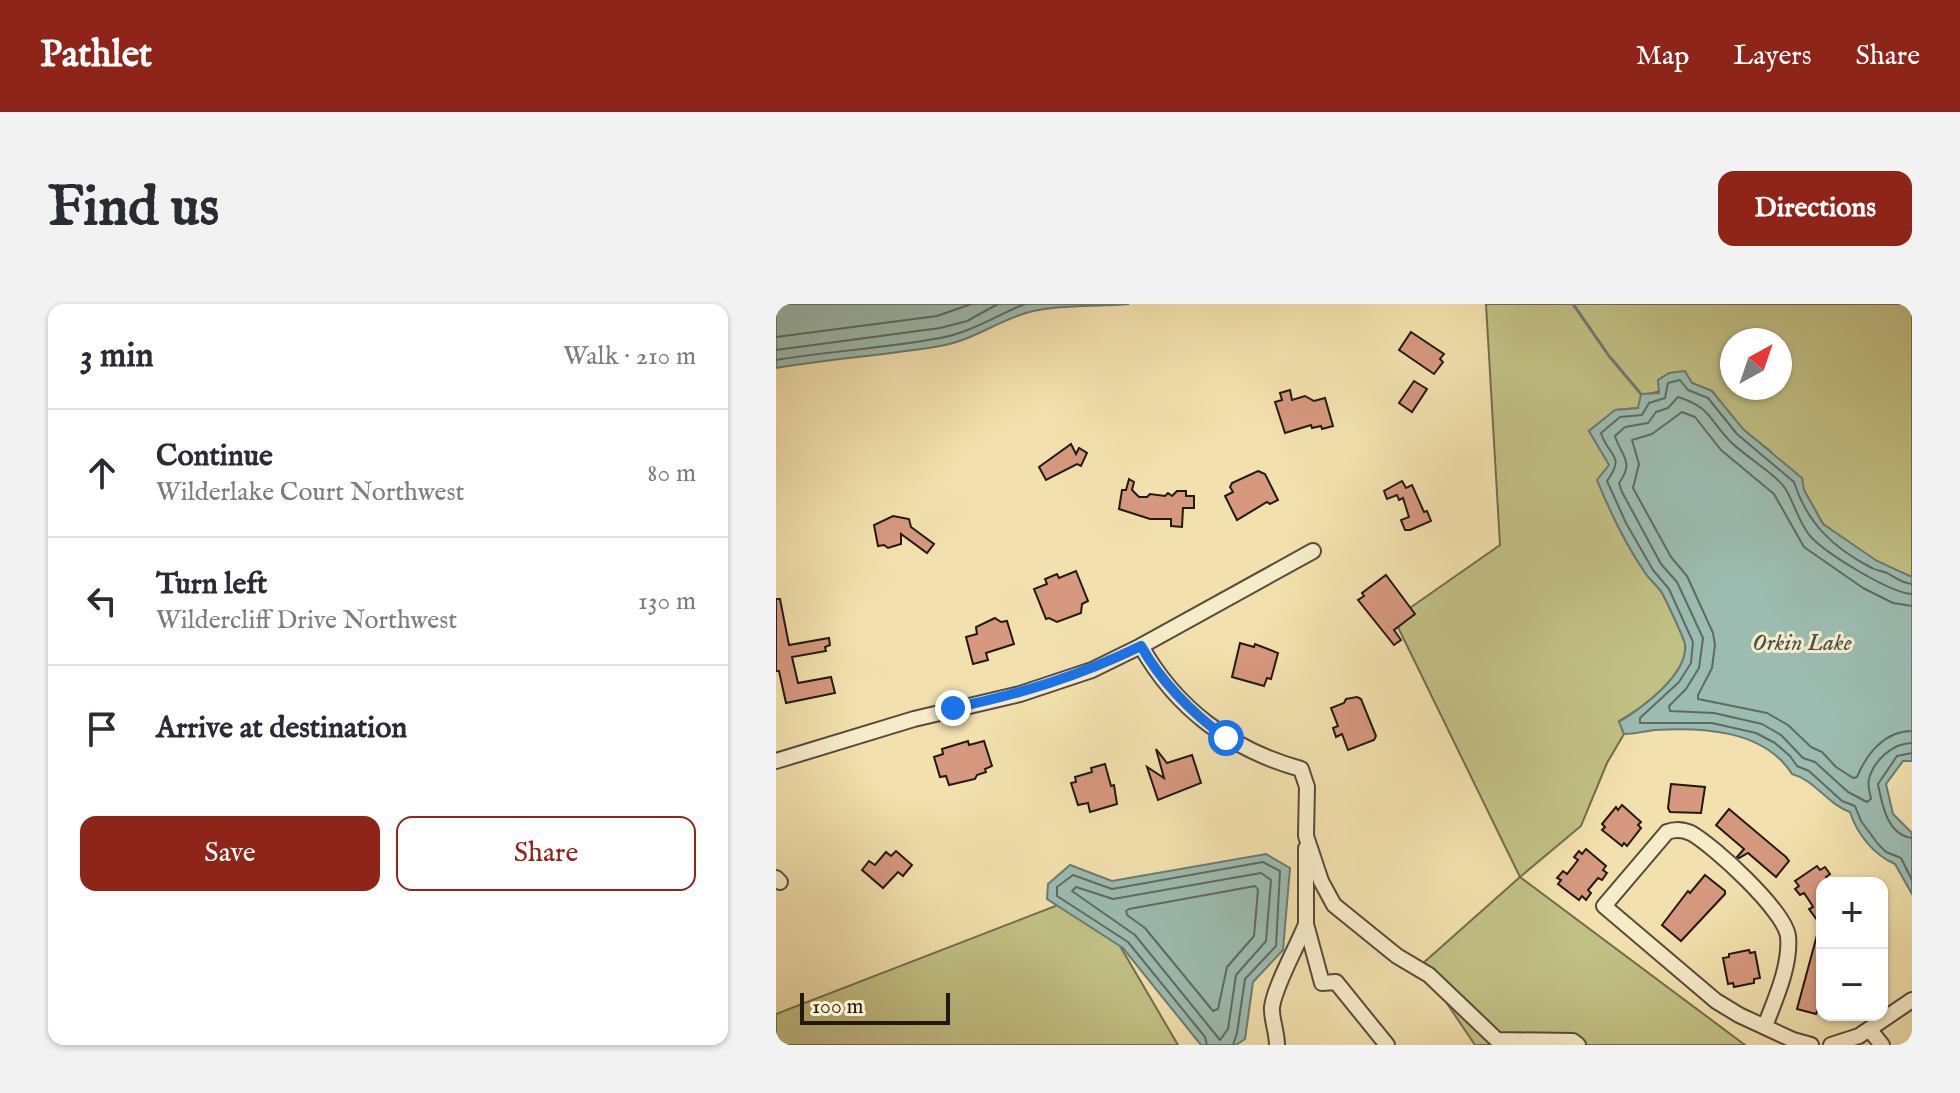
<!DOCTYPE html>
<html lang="en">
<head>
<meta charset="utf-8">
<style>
	body { margin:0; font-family:"IM FELL English",serif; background:#f2f2f3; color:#2b2b33 }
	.controls { position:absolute; right:24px; bottom:24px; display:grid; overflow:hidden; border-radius:16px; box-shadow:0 2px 6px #0004 }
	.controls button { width:72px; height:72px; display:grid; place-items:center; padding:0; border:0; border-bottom:2px solid #e1e1e2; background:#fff; color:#2b2b33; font:40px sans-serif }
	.compass { position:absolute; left:944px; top:24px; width:72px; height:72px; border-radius:50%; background:#fff; box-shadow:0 2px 6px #0004; rotate:40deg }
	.scale { position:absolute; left:24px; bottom:20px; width:150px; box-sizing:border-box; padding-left:8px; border:4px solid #231913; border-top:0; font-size:22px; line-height:28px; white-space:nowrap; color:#231913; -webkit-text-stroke:6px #f7ecca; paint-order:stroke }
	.stop { position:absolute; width:24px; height:24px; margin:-18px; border:6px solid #1a73e8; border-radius:50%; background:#fff }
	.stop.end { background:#1a73e8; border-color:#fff; box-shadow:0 2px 8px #0008 }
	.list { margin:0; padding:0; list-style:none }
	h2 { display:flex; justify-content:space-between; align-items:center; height:104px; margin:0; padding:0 32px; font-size:34px }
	h2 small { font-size:26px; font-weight:400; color:#7c7c81 }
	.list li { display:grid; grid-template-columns:52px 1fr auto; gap:24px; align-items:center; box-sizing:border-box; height:128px; padding:0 32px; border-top:2px solid #e1e1e2 }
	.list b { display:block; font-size:30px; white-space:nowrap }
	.list p { margin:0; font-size:26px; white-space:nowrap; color:#7c7c81 }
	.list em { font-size:26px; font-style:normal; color:#7c7c81 }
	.actions { display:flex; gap:16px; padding:24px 32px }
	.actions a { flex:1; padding:18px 0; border:2px solid #8f2418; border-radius:16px; text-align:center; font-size:28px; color:#8f2418 }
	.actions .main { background:#8f2418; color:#fff }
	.icon { flex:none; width:44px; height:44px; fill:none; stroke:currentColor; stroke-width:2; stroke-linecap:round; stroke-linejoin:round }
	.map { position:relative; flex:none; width:1136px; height:741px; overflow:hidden; border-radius:16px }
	header { display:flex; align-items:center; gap:48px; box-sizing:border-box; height:112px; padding:0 40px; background:#8f2418; color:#fff }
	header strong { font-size:38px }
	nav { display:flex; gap:44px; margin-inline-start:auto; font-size:28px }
	.intro { display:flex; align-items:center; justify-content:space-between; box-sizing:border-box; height:192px; padding:0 48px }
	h1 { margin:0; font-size:56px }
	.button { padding:20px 36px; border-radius:16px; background:#8f2418; color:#fff; font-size:28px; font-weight:700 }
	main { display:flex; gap:48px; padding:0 48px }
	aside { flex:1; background:#fff; border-radius:16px; box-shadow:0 2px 6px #0004 }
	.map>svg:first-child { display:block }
</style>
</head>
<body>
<header>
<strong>Pathlet</strong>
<nav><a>Map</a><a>Layers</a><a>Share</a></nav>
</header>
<div class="intro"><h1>Find us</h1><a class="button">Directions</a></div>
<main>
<aside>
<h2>3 min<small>Walk · 210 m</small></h2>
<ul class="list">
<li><svg class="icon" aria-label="ahead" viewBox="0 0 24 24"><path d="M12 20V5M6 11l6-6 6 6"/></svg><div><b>Continue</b><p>Wilderlake Court Northwest</p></div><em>80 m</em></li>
<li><svg class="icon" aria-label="left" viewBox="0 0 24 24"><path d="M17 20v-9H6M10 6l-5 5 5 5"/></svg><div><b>Turn left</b><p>Wildercliff Drive Northwest</p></div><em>130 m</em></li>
<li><svg class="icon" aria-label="arrive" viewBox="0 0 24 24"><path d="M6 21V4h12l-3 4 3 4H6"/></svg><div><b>Arrive at destination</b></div></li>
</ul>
<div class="actions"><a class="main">Save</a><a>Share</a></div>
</aside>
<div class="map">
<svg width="1136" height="741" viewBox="0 0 1136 741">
	<rect width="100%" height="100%" fill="#f2e1ae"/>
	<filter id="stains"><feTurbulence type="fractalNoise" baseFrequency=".0025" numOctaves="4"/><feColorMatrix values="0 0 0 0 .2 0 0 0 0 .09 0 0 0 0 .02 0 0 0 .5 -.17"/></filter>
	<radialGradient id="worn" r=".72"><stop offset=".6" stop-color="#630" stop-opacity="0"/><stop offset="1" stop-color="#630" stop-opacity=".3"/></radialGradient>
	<g fill="#c2c185" stroke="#726d4c" stroke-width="2" fill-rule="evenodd">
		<path d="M710 0H1136V273L1101 258 1047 220 1028 186 994 147 966 125 936 87 916 79 873 90 862 104 840 106 813 127 834 161 822 176C834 208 850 241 870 270 875 277 882 282 886 289 890 296 908 334 909 340 913 370 866 404 843 417L848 430 831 459 805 522 744 573 969 741H699L645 661 744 573 618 315 724 241ZM956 36H1004V84H956Z"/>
		<path d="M313 589 402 741H0V710Z"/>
	</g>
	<g fill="#9cbcb1" stroke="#6c7b72" stroke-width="2">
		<path d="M0 0H353C319 3 282 0 250 9 220 18 195 37 164 42 110 51 55 55 0 64Z"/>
		<path d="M909 67 916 79 936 87 967 125 1026 174 1028 186 1047 220 1101 257 1136 273V457H1127L1110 480 1117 510 1136 529V590L1119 560C1098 551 1081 530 1074 508 1051 500 1039 476 1016 470 988 426 927 423 879 426 869 427 859 430 848 430L843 418C866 404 913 370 909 340 908 334 890 296 886 289 882 282 875 277 870 270 850 241 834 208 821 176L833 161 813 127 839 106 862 104 865 90 883 89 882 76 893 69Z"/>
		<path d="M490 550 514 564 507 646 477 678 469 735 460 741H425L347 644 271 595 272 580 294 561 336 577Z"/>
	</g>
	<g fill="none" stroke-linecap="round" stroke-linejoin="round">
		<g stroke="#606a62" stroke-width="2">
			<path d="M0 33 161 12 195 0"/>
			<path d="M0 46 164 24 191 17 222 0"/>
			<path d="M0 56C54 47 111 44 164 34 194 29 221 11 249 0"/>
			<path d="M1136 280C1126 279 1122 275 1113 270 1108 267 1101 267 1096 264 1057 244 1031 219 1018 178L961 130 932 94 912 86 904 76 892 79 889 94 873 99 866 111 844 113 825 129C833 154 850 150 831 177L850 219 877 266 893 285 917 338 915 359 903 378 864 414V419H936L980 429 999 439 1014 452 1021 462 1033 467 1066 497 1079 502 1085 517 1102 540 1110 548 1125 554 1136 576"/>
			<path d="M1136 290C1114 289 1051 250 1035 233 1023 220 1018 198 1009 184 999 169 965 150 952 135 932 113 933 103 902 93L892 104 880 108 872 119 849 123 839 132C845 152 859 157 843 179L846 188 885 260 901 278 927 334 923 364 910 385 893 402 894 407 938 409 986 420 1005 431 1027 454 1039 458 1072 488 1091 498 1095 495C1094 488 1091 482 1093 475 1098 456 1117 439 1136 439"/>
			<path d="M1136 302 1117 299 1087 284 1028 243 998 190 945 146 919 113 906 108 876 130 856 136 863 160 857 184 895 253 911 272 937 329 939 341 936 364 922 391V395L991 409 1012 421 1035 443 1046 448 1060 463 1077 474 1081 473C1091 449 1109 427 1136 427"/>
			<path d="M1136 449 1121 452 1102 480C1106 500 1111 531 1136 534"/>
			<path d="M485 569 495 576 490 637 460 671 452 725 444 736 359 631 296 587 300 583 337 595Z"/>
			<path d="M479 582 482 586 478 632 451 663 442 705 437 707 369 624 351 611 350 607 353 605Z"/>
			<path d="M431 741 429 733 352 638 281 592V583L297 571 336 585 487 558 504 567 500 642 469 675 461 729 457 741"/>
		</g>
		<path stroke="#6c7b72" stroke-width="3" d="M797 0 833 52 865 90"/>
	</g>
	<g fill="#d6987f" stroke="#231913" stroke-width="2">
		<path d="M635 28 668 50 664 55 667 58 658 70 623 46Z"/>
		<path d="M638 77 651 85 636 108 623 99Z"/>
		<path d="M514 86 516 96 529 92 538 97 549 94 557 122 546 125 545 122 536 124 535 121 509 129 499 98 506 96 504 89Z"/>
		<path d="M295 140 300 150 303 144 311 149 305 162 301 160 270 176 263 163Z"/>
		<path d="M482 167 489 170 502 196 494 200 491 198 461 216 449 192 457 188 454 183 456 179Z"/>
		<path d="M353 175 358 178 356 186 363 193H371L374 190 389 192 392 189 396 192 401 187H410V192H418V204H407L406 223 395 222V215H374L343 205 346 186H350Z"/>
		<path d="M626 177 630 184 636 181 648 208 651 207 655 217 634 226H629L625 216 633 213 627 194 623 196 621 191 611 195 608 187Z"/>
		<path d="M117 212 133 215 135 223 158 240 151 249 125 230V240L112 244 108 241 102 242 98 221Z"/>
		<path d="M300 267 312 297 306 300 305 309 281 318 273 314 270 315 258 285 271 280 269 275 281 270 283 274Z"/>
		<path d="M610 271 639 310 618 326 625 336 618 341 582 296 588 292 586 289Z"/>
		<path d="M0 295H4L13 341 53 334 54 341 49 343 50 347 16 353 22 379 55 373 59 389 10 399 3 367H0Z"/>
		<path d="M219 314 225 318 231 317 238 340 210 349 212 356 197 360 190 333 201 330 200 323Z"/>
		<path d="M464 339 478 343 479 340 502 349 495 375 491 374 488 382 456 373Z"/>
		<path d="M581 393 585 395 600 432 598 436 572 446 566 430 560 433 557 424 562 422 555 404 568 399 570 395Z"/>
		<path d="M192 437 193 441 208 437 216 462 209 465 210 468 201 471 199 475 173 481 170 472 164 473 158 453 167 450 166 445Z"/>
		<path d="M380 445 391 459 416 451 425 479 382 496 371 463 388 474Z"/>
		<path d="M329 460 335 482 338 481 341 500 314 508 312 499 302 501 295 479 300 478 299 473 316 468 315 464Z"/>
		<path d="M895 480 929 483 925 509 894 508 892 504Z"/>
		<path d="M846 501 865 518 862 521 865 524 851 542 848 539 846 542 826 526 829 523 826 520 840 503 842 506Z"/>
		<path d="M953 505 1010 553 1013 557 1000 573 972 549 963 554 961 553 968 545 940 521Z"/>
		<path d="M810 545 830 562 827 566 831 569 826 576 822 574 812 586 815 589 810 596 806 592 803 596 782 580 785 576 781 574 787 567 791 570 802 556 798 553 803 547 806 550Z"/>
		<path d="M120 547 136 561 127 572 122 568 107 584 86 566 93 557 99 561 110 548 115 552Z"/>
		<path d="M1041 562 1044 566 1049 563 1054 570 1050 573 1054 579H1046V695L1040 710 1021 705 1044 620 1033 605 1037 603 1036 601 1028 589 1024 591 1019 585 1023 582 1019 577Z"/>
		<path d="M929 571 949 587V590L905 637 886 621 912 587 914 589Z"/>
		<path d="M973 646 974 649 979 648 984 674 978 675V679L958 683 957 679 952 680 947 654 953 653V650Z"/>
	</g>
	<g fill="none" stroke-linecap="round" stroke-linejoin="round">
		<defs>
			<g id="minor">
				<path d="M365 342C400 405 456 446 525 465L531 483 530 532 545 577 558 601 621 652 653 671 721 736 797 737 802 741"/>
				<path d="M0 457 138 415 244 390 316 366 365 342 537 247"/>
				<path d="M530 544V620L546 679 560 678 611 741"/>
				<path d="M0 574 4 578"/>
				<path d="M989 722C999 696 1015 661 1012 632 1008 606 938 542 915 529 906 525 899 525 891 528L828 602 940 697 963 711 1017 736 1035 741"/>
				<path d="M1096 724 1097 730 1106 741"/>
				<path d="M501 741C501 728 495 714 496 703 499 681 521 643 530 620"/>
				<path d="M1055 741 1083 732 1136 696"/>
			</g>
		</defs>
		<use href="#minor" stroke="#574b3a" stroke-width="18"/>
		<use href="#minor" stroke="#f7ecca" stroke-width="14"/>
	</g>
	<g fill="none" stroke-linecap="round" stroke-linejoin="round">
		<path stroke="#1a73e8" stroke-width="10" d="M177 404C245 390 303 372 365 342 386 379 416 409 450 434"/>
	</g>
	<g text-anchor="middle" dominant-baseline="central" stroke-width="6" stroke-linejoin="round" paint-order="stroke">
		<g font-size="24" font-style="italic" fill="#4d524a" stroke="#f7ecca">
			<text x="1026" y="339">Orkin Lake</text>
		</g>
	</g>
	<rect width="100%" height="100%" filter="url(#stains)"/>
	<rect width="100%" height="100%" fill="url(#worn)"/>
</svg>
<div class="controls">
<button>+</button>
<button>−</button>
</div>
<svg class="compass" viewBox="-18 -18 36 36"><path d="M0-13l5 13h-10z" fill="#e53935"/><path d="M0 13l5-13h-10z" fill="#7c7c81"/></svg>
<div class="scale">100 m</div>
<div class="stop" style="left:450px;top:434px"></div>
<div class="stop end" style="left:177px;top:404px"></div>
</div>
</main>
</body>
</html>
